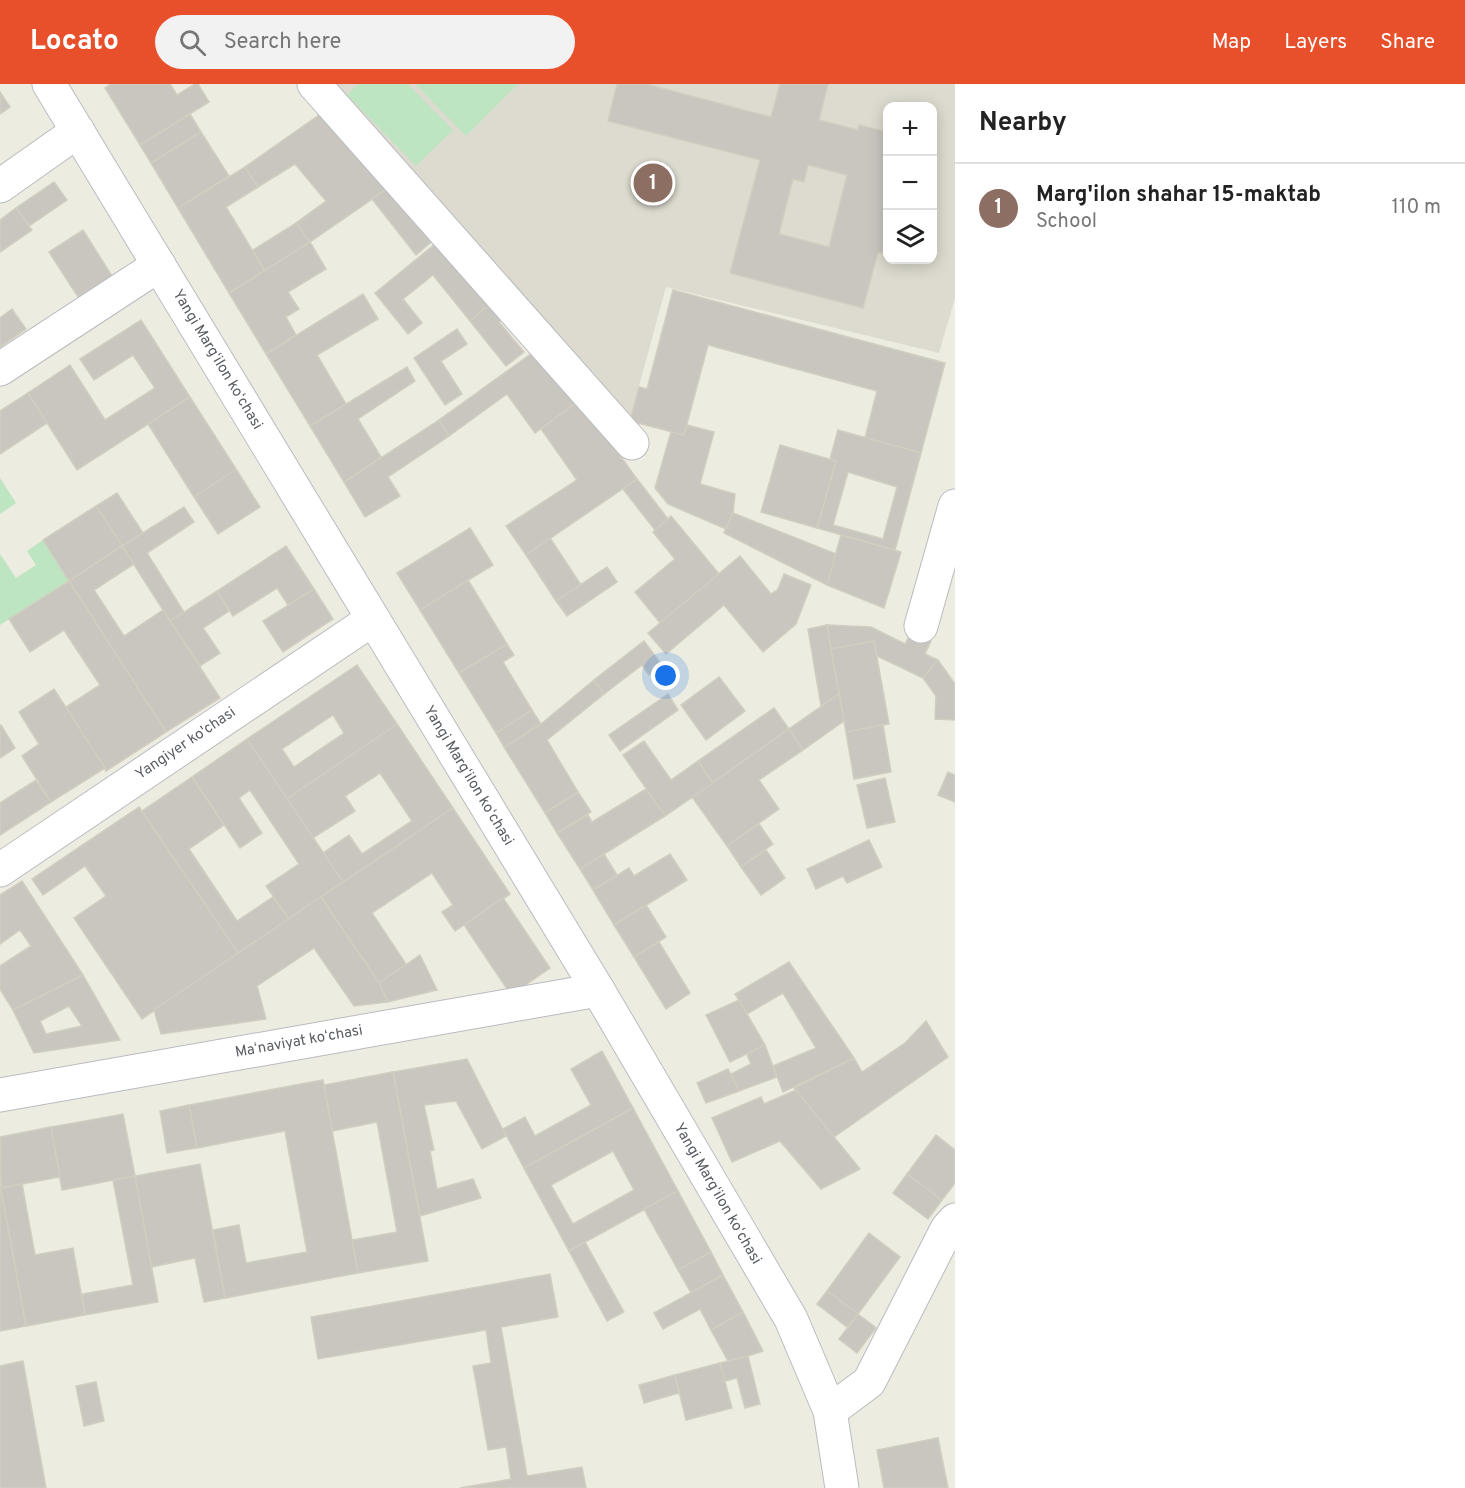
<!DOCTYPE html>
<html lang="en">
<head>
<meta charset="utf-8">
<style>
	body { margin:0; font-family:Overpass,sans-serif; background:#f2f2f2; color:#222 }
	.controls { position:absolute; right:18px; top:18px; display:grid; overflow:hidden; border-radius:12px; box-shadow:0 3px 15px #0003 }
	.controls button { width:54px; height:54px; display:grid; place-items:center; padding:0; border:0; border-bottom:2px solid #e0e0e0; background:#fff; color:#222; font:30px sans-serif }
	.you { position:absolute; left:666px; top:592px; width:21px; height:21px; margin:-15px; border:4px solid #fff; border-radius:50%; background:#1a73e8; box-shadow:0 0 0 9px #1a73e833 }
	.badge { display:grid; place-items:center; width:39px; height:39px; border-radius:50%; background:#e8502c; color:#fff; font-size:20px; font-weight:700 }
	.pin { position:absolute; translate:-50% -50%; border:3px solid #fff; box-shadow:0 2px 6px #0006 }
	.list { margin:0; padding:0; list-style:none }
	h2 { display:flex; justify-content:space-between; align-items:center; height:78px; margin:0; padding:0 24px; font-size:26px }
	h2 small { font-size:20px; font-weight:400; color:#767676 }
	.list li { display:grid; grid-template-columns:39px 1fr auto; gap:18px; align-items:center; box-sizing:border-box; height:90px; padding:0 24px; border-top:2px solid #e0e0e0 }
	.list b { display:block; font-size:22px; white-space:nowrap }
	.list p { margin:0; font-size:20px; white-space:nowrap; color:#767676 }
	.list em { font-size:20px; font-style:normal; color:#767676 }
	.icon { flex:none; width:33px; height:33px; fill:none; stroke:currentColor; stroke-width:2; stroke-linecap:round; stroke-linejoin:round }
	.map { position:relative; flex:none; width:955px; height:1404px; overflow:hidden }
	header { display:flex; align-items:center; gap:36px; box-sizing:border-box; height:84px; padding:0 30px; background:#e8502c; color:#fff }
	header strong { font-size:28px }
	nav { display:flex; gap:33px; margin-inline-start:auto; font-size:21px }
	.search { width:420px; height:54px; background:#f2f2f2; display:flex; align-items:center; gap:15px; box-sizing:border-box; padding:0 21px; border-radius:33px; color:#767676; font-size:22px }
	main { display:flex }
	aside { flex:1; background:#fff }
	.map>svg:first-child { display:block }
</style>
</head>
<body>
<header>
<strong>Locato</strong>
<div class="search"><svg class="icon" aria-label="search" viewBox="0 0 24 24"><circle cx="10" cy="10" r="6"/><path d="M15 15l6 6"/></svg>Search here</div>
<nav><a>Map</a><a>Layers</a><a>Share</a></nav>
</header>
<main>
<div class="map">
<svg width="955" height="1404" viewBox="0 0 955 1404">
	<rect width="100%" height="100%" fill="#edece1"/>
	<path fill="#dddbcf" fill-rule="evenodd" d="M333 0H955V214L939 269 666 203 628 342ZM888 22H932V176H888Z"/>
	<g fill="#bee5c2">
		<path d="M358 0H408L453 46 416 82 347 11Z"/>
		<path d="M415 0H518L466 52Z"/>
		<path d="M0 394 16 419 0 430Z"/>
		<path d="M43 456 69 497 0 541V470L16 494 36 481 27 467Z"/>
	</g>
	<g fill="#c8c6bf" stroke="#d1cec0" stroke-width="1.5" fill-rule="evenodd">
		<path d="M111 0H170L177 11 195 0H198L209 18 140 61 105 4Z"/>
		<path d="M617 0H646L771 33 780 0H828L819 36 858 46 859 41 888 48V166L886 170 878 168 863 224 730 189 760 76 608 37ZM808 81 847 91 829 163 779 150 793 95 804 98Z"/>
		<path d="M0 8 10 23 0 30Z"/>
		<path d="M329 24 394 100 310 158 296 139 326 117 295 80 258 103 245 83Z"/>
		<path d="M190 30 201 48 151 79 140 61Z"/>
		<path d="M201 48 229 92 178 124 151 79Z"/>
		<path d="M245 83 258 103 226 123 265 187 229 209 178 124Z"/>
		<path d="M54 98 67 116 29 142 16 124Z"/>
		<path d="M394 100 437 153 416 171 372 115Z"/>
		<path d="M16 124 32 146 0 168V136Z"/>
		<path d="M296 139 310 158 265 187 253 166Z"/>
		<path d="M83 146 112 192 78 213 49 168Z"/>
		<path d="M440 156 491 219 470 237 433 191 403 215 422 239 408 250 375 209Z"/>
		<path d="M310 158 326 185 288 208 299 225 286 233 296 251 266 270 229 209Z"/>
		<path d="M673 206 945 279 921 369 865 354 877 307 708 261 684 351 630 337 639 303 647 305Z"/>
		<path d="M363 210 378 235 317 271 346 320 310 342 266 270Z"/>
		<path d="M491 219 503 234 499 238 524 268 506 282 470 237Z"/>
		<path d="M12 225 26 245 0 263V234Z"/>
		<path d="M141 236 190 313 77 386 28 309 70 281 105 336 155 304 133 271 94 296 80 275Z"/>
		<path d="M457 245 467 260 441 277 462 310 445 321 414 274Z"/>
		<path d="M542 262 580 316 535 349 507 310 449 352 439 336Z"/>
		<path d="M407 283 415 297 358 335 381 373 344 398 310 342Z"/>
		<path d="M28 309 47 339 0 370V327Z"/>
		<path d="M190 313 236 385 194 413 148 340Z"/>
		<path d="M580 316 637 395 526 471 506 442 577 396 541 345Z"/>
		<path d="M439 336 449 352 388 393 400 412 365 433 344 398Z"/>
		<path d="M687 341 714 348 700 400 735 410 733 429 726 445 668 420 655 404 671 348 684 351Z"/>
		<path d="M838 346 921 369 895 466 817 444 836 377 830 375ZM848 388 897 403 883 455 833 441Z"/>
		<path d="M780 361 836 377 817 444 761 428Z"/>
		<path d="M236 385 260 423 218 450 194 413Z"/>
		<path d="M637 395 668 435 655 446 623 405Z"/>
		<path d="M117 409 143 449 122 462 96 422Z"/>
		<path d="M96 422 122 462 69 497 43 456Z"/>
		<path d="M184 423 194 438 147 469 184 528 170 537 122 462Z"/>
		<path d="M733 429 836 470 827 501 724 449Z"/>
		<path d="M671 432 719 490 660 539 635 508 675 475 653 448Z"/>
		<path d="M470 444 493 481 420 526 397 489Z"/>
		<path d="M841 451 901 468 884 524 827 501Z"/>
		<path d="M550 454 581 501 556 517 526 471Z"/>
		<path d="M122 462 134 480 94 506 124 552 163 526 220 614 166 648 69 497Z"/>
		<path d="M286 462 314 505 288 521 277 504 233 532 217 507Z"/>
		<path d="M740 472 771 510 778 505 784 490 811 501 796 540 763 568 724 521 666 570 648 549Z"/>
		<path d="M607 483 617 498 567 532 556 517Z"/>
		<path d="M468 496 507 560 459 589 420 526Z"/>
		<path d="M69 497 166 648 106 687 66 623 100 601 64 546 30 568 9 535Z"/>
		<path d="M314 505 333 535 283 568 263 537Z"/>
		<path d="M217 507 229 527 203 544 220 569 200 582 170 537Z"/>
		<path d="M827 541 871 543 905 560 912 547 931 557 925 570 938 576 923 594 877 572 874 557 831 565Z"/>
		<path d="M827 541 839 610 821 622 808 545Z"/>
		<path d="M644 557 662 581 649 591 642 581 604 610 594 596Z"/>
		<path d="M874 557 889 640 846 648 831 565Z"/>
		<path d="M507 560 514 571 503 578 532 626 496 649 459 589Z"/>
		<path d="M938 576 955 600V636L935 635 936 612 923 594Z"/>
		<path d="M357 581 397 640 287 715 247 655ZM333 631 344 649 294 683 282 665Z"/>
		<path d="M719 593 745 627 706 656 681 621Z"/>
		<path d="M594 596 604 610 547 656 578 708 545 729 504 663 541 640Z"/>
		<path d="M54 605 105 684 51 718 22 672 39 660 19 628Z"/>
		<path d="M668 610 678 626 620 667 609 651Z"/>
		<path d="M839 610 844 637 803 666 789 645Z"/>
		<path d="M774 624 789 645 713 699 698 677Z"/>
		<path d="M532 626 541 640 504 663 496 649Z"/>
		<path d="M397 640 453 724 343 798 323 769 349 751 362 770 412 737 380 689 345 712 355 727 313 754 287 715Z"/>
		<path d="M1 641 15 664 0 674V642Z"/>
		<path d="M883 641 891 688 854 695 846 648Z"/>
		<path d="M789 645 803 666 759 696 779 725 727 762 692 713Z"/>
		<path d="M247 655 343 798 289 835 266 802 299 780 250 706 239 714 262 749 240 764 192 693Z"/>
		<path d="M644 657 671 696 698 677 713 699 665 732 623 671Z"/>
		<path d="M948 688 955 691V718L938 711Z"/>
		<path d="M192 693 224 741 189 765 237 837 273 813 289 835 238 869 142 727Z"/>
		<path d="M885 694 895 738 867 744 857 701Z"/>
		<path d="M36 696 51 718 0 751V719Z"/>
		<path d="M646 705 665 732 580 785 557 749 588 731 592 738Z"/>
		<path d="M578 708 591 728 557 749 545 729Z"/>
		<path d="M139 723 238 869 142 935 74 834 106 812 85 782 43 811 32 795Z"/>
		<path d="M453 724 510 810 455 847 442 828 453 821 432 789 372 829 406 880 379 899 321 813Z"/>
		<path d="M759 740 773 760 741 783 727 762Z"/>
		<path d="M869 756 882 783 847 799 843 792 816 805 807 785Z"/>
		<path d="M766 766 785 794 761 811 741 783Z"/>
		<path d="M604 770 617 791 593 806 580 785Z"/>
		<path d="M670 770 687 796 614 841 593 806 629 784 634 792Z"/>
		<path d="M22 797 83 891 13 926 0 905V882L31 862 20 846 0 860V811Z"/>
		<path d="M321 813 379 899 388 918 354 922 314 864 257 902 266 935 161 950 154 926Z"/>
		<path d="M503 814 550 884 511 911 464 841Z"/>
		<path d="M646 821 666 853 634 873 614 841Z"/>
		<path d="M659 858 690 909 666 925 634 873Z"/>
		<path d="M420 871 437 906 388 918 379 899Z"/>
		<path d="M789 878 854 974 783 1008 773 982 816 964 783 909 747 930 735 910Z"/>
		<path d="M83 891 120 956 34 969 13 926ZM69 922 82 942 46 950 40 937Z"/>
		<path d="M739 916 765 961 730 978 706 931Z"/>
		<path d="M926 937 948 973 834 1053 794 1004 854 974 862 988 905 959Z"/>
		<path d="M765 961 777 993 739 1007 731 990 751 980 747 970Z"/>
		<path d="M602 967 633 1024 524 1084 503 1045 525 1033 535 1052 591 1021 571 985Z"/>
		<path d="M467 975 506 1052 482 1065 456 1017 424 1021 434 1066 430 1067 437 1105 473 1095 481 1114 420 1132 393 988Z"/>
		<path d="M728 985 739 1007 706 1019 697 999Z"/>
		<path d="M393 988 428 1177 358 1189 352 1156 397 1148 377 1038 332 1047 324 1001Z"/>
		<path d="M323 996 358 1189 225 1214 213 1146 239 1141 246 1179 307 1168 285 1047 197 1064 189 1021Z"/>
		<path d="M796 1006 860 1085 821 1105 780 1057 732 1078 712 1034 761 1013 764 1020Z"/>
		<path d="M189 1021 197 1064 167 1069 160 1027Z"/>
		<path d="M633 1024 678 1107 569 1167 524 1084ZM613 1067 634 1106 573 1140 551 1101Z"/>
		<path d="M123 1030 135 1092 62 1106 51 1043Z"/>
		<path d="M51 1043 60 1093 1 1104 0 1053Z"/>
		<path d="M936 1051 955 1066V1099L942 1116 907 1090Z"/>
		<path d="M200 1080 225 1214 204 1218 195 1174 151 1183 135 1092Z"/>
		<path d="M907 1090 942 1116 928 1135 893 1109Z"/>
		<path d="M135 1092 158 1218 85 1231 82 1210 133 1201 113 1096Z"/>
		<path d="M22 1100 35 1171 73 1164 85 1231 26 1242 1 1104Z"/>
		<path d="M0 1101 26 1242 0 1247Z"/>
		<path d="M678 1107 711 1168 678 1186 644 1125Z"/>
		<path d="M869 1149 900 1173 858 1230 827 1207Z"/>
		<path d="M585 1158 624 1228 607 1237 569 1167Z"/>
		<path d="M711 1168 723 1191 691 1209 678 1186Z"/>
		<path d="M550 1190 558 1233 501 1243 527 1392 582 1383 586 1404H460L511 1395 506 1363 488 1366 473 1282 491 1279 486 1246 318 1275 311 1233Z"/>
		<path d="M723 1191 743 1228 711 1246 700 1225 663 1245 654 1229Z"/>
		<path d="M827 1207 858 1230 847 1243 817 1220Z"/>
		<path d="M743 1228 763 1267 748 1272 728 1277 711 1246Z"/>
		<path d="M858 1230 876 1244 857 1269 839 1255Z"/>
		<path d="M748 1272 760 1320 745 1324 737 1294 725 1297 720 1279Z"/>
		<path d="M23 1277 46 1404H0V1282Z"/>
		<path d="M720 1279 732 1324 686 1336 675 1291Z"/>
		<path d="M675 1291 679 1309 644 1319 639 1301Z"/>
		<path d="M96 1298 104 1337 84 1342 76 1302Z"/>
		<path d="M938 1354 948 1404H884L877 1366Z"/>
	</g>
	<g fill="none" stroke-linecap="round" stroke-linejoin="round">
		<defs>
			<g id="minor">
				<path d="M314 0 632 359"/>
				<path d="M0 102 78 47"/>
				<path d="M0 285 159 181"/>
				<path d="M921 542 955 422"/>
				<path d="M0 786 373 535"/>
				<path d="M0 1011 598 906"/>
				<path d="M830 1327 869 1298 947 1145 955 1136"/>
			</g>
			<path id="secondary" d="M49 0 598 906 791 1235 830 1327 842 1404"/>
		</defs>
		<use href="#minor" stroke="#b9bbc0" stroke-width="35"/>
		<use href="#secondary" stroke="#babcc3" stroke-width="35"/>
		<use href="#minor" stroke="#fff" stroke-width="33"/>
		<use href="#secondary" stroke="#fff" stroke-width="33"/>
	</g>
	<g text-anchor="middle" dominant-baseline="central" stroke-width="6" stroke-linejoin="round" paint-order="stroke">
		<g font-size="15" fill="#5a5d62" stroke="#fff">
			<text transform="translate(217 276) rotate(59)">Yangi Margʻilon koʻchasi</text>
			<text transform="translate(186 660) rotate(-34)">Yangiyer ko'chasi</text>
			<text transform="translate(468 692) rotate(59)">Yangi Margʻilon koʻchasi</text>
			<text transform="translate(299 958) rotate(-10)">Maʻnaviyat koʻchasi</text>
			<text transform="translate(717 1110) rotate(60)">Yangi Margʻilon koʻchasi</text>
		</g>
	</g>
</svg>
<div class="controls">
<button>+</button>
<button>−</button>
<button><svg class="icon" aria-label="layers" viewBox="0 0 24 24"><path d="M12 4l9 5-9 5-9-5zM3 14l9 5 9-5"/></svg></button>
</div>
<div class="you"></div>
<div class="pin badge" style="left:653px;top:99px;background:#8d6e63">1</div>
</div>
<aside>
<h2>Nearby<small></small></h2>
<ul class="list">
<li><span class="badge" style="background:#8d6e63">1</span><div><b>Marg'ilon shahar 15-maktab</b><p>School</p></div><em>110 m</em></li>
</ul>
</aside>
</main>
</body>
</html>
